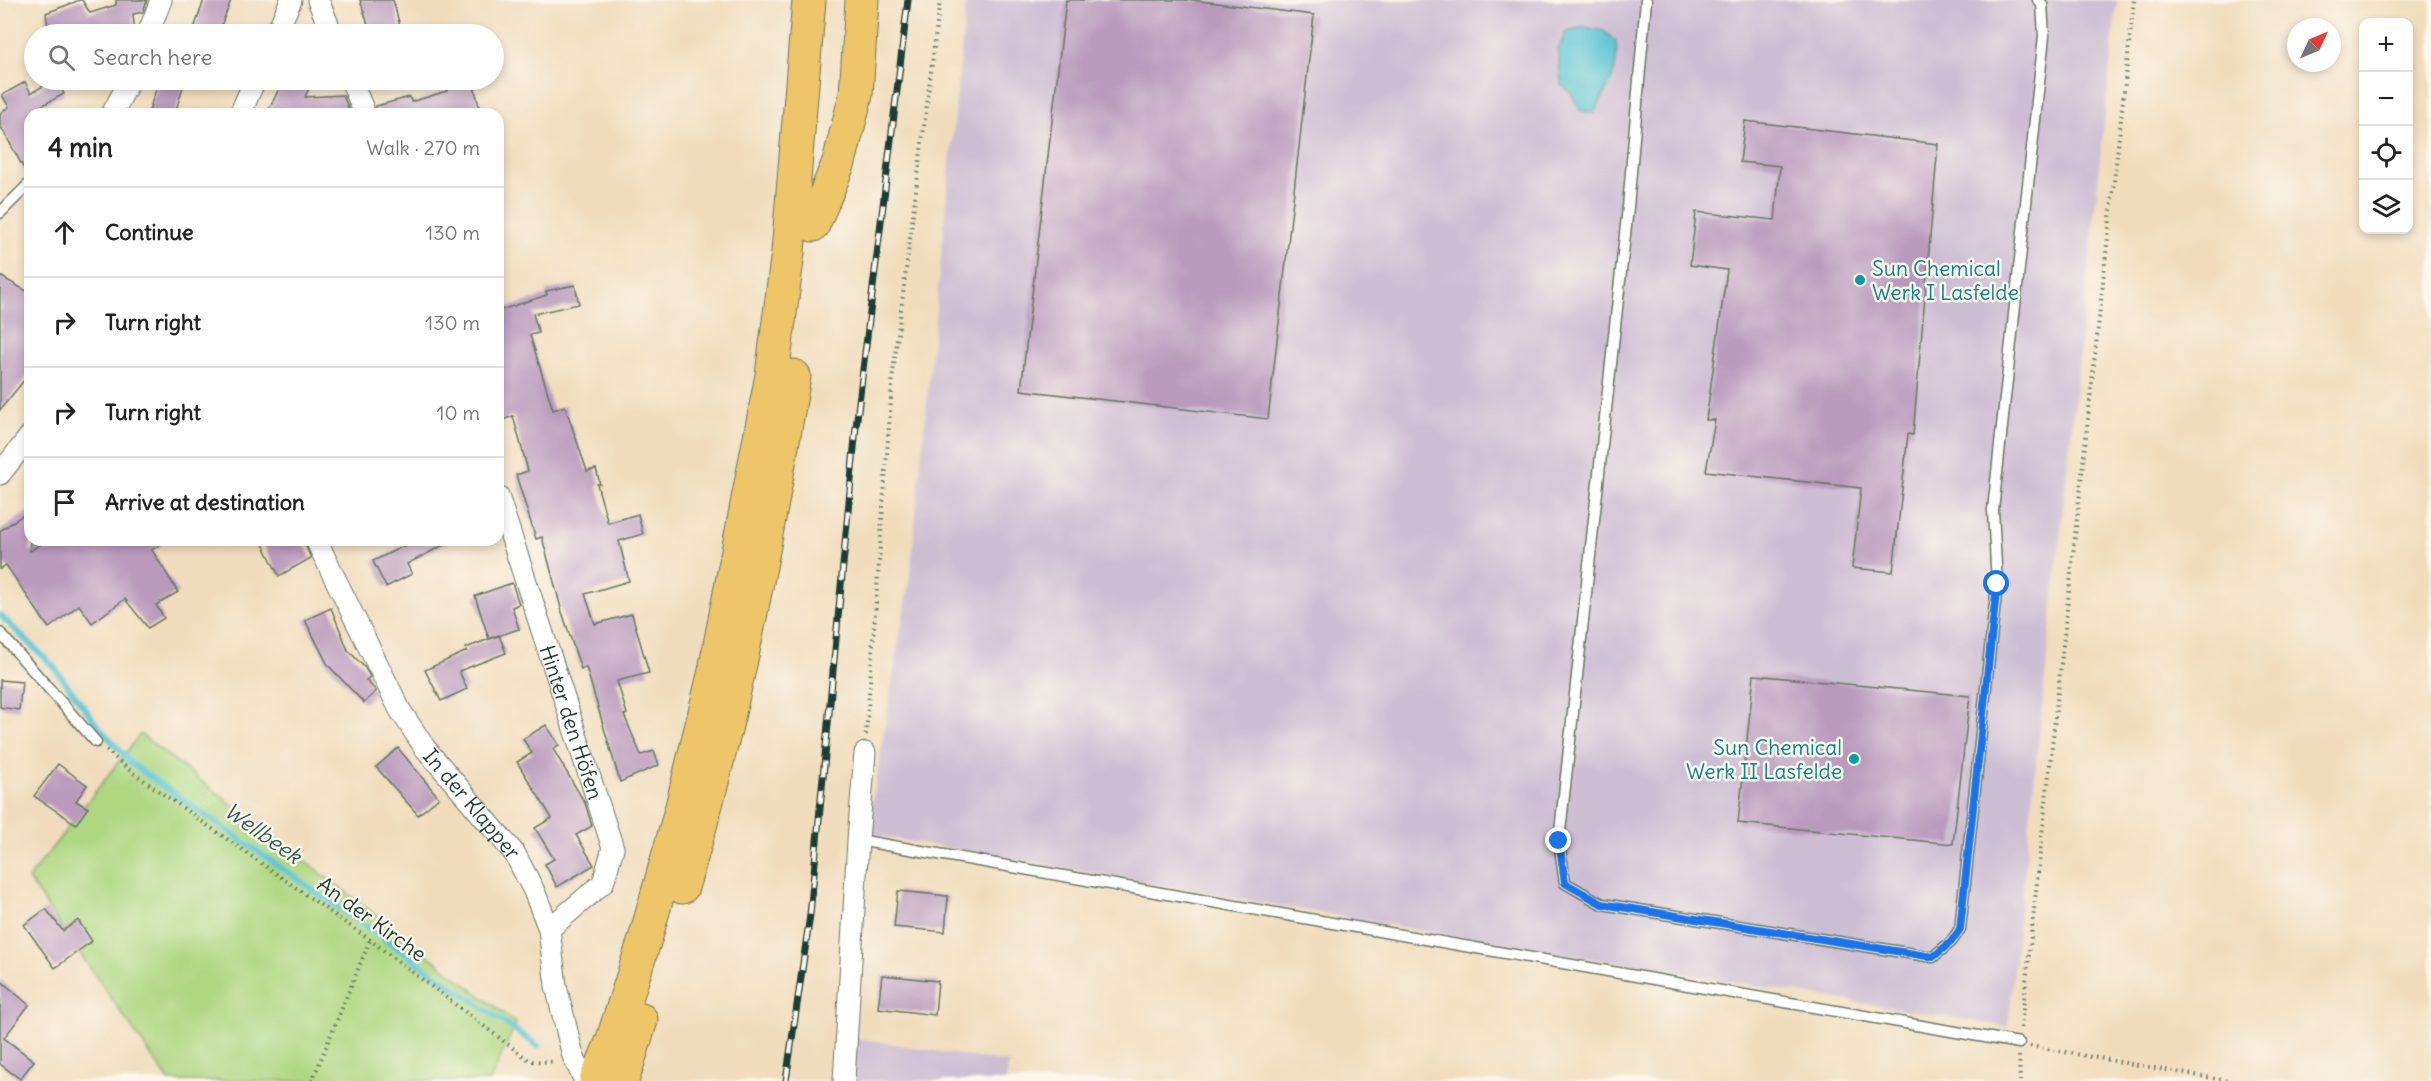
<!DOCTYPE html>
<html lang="en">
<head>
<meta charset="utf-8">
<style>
	body { margin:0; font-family:Delius,sans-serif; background:#f2f2f2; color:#222 }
	.controls { position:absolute; right:18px; top:18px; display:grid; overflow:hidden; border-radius:12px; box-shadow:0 3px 9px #0003 }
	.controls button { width:54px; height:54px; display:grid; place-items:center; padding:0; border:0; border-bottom:2px solid #e0e0e0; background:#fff; color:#222; font:30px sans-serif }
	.compass { position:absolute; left:2287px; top:18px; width:54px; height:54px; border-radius:50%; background:#fff; box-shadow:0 3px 9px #0003; rotate:46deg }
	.stop { position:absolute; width:18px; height:18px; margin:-14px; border:4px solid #1a73e8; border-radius:50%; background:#fff }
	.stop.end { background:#1a73e8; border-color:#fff; box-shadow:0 2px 6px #0008 }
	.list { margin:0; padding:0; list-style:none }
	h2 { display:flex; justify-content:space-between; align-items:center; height:78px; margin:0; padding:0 24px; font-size:26px }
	h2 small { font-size:20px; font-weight:400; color:#767676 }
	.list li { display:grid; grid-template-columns:39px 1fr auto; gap:18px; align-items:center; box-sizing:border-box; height:90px; padding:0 24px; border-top:2px solid #e0e0e0 }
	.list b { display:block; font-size:22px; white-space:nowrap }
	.list em { font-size:20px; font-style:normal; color:#767676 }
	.icon { flex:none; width:33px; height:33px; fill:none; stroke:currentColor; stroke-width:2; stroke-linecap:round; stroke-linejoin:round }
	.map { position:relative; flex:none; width:2431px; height:1081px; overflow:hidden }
	.search { position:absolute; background:#fff; box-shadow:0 3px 9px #0003; left:24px; top:24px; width:480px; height:66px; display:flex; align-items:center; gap:15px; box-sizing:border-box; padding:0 21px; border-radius:33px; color:#767676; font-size:22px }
	.panel { position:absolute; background:#fff; box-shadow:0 3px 9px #0003; left:24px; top:108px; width:480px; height:438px; border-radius:18px }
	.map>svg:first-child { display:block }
</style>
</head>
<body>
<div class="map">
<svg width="2431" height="1081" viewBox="0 0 2431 1081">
	<rect width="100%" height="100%" fill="#fbf7ec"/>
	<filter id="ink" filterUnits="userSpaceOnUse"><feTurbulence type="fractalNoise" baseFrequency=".0167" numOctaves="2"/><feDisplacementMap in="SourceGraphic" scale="12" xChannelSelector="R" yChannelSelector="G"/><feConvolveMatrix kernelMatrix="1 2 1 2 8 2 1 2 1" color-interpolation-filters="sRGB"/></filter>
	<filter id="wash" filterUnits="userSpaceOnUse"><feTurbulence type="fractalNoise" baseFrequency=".008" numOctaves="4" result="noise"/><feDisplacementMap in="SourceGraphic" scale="24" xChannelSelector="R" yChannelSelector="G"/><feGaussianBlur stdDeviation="1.35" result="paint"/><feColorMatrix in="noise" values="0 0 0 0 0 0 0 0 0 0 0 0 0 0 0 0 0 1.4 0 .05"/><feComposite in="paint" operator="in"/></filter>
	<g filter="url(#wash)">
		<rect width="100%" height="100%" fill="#f1ddbd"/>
		<g fill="#cdbed3">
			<path d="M966 0H2117L2008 1027 1483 941 867 834 910 575Z"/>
			<path d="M839 1035 1009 1063 1006 1081H829Z"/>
		</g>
		<path fill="#afd782" stroke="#678a5b" stroke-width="1.5" d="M140 734 516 1023 490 1081H169L28 879Z"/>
		<path fill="#5ac5d5" stroke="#3c8184" stroke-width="1.5" d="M1585 27 1604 31 1616 42C1619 73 1608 87 1594 113L1580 110 1572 94 1561 84 1558 50 1567 31Z"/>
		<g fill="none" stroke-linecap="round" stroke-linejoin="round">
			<path stroke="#5ac5d5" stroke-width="6" d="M0 615 54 667 98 726 133 765 538 1046"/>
		</g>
		<g id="blocks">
			<g fill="#b99abd">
				<path d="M80 0H82L90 13 116 5V0H147L143 12 133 14 135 34H49L46 13Z"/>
				<path d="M204 0H231L218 34H192Z"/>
				<path d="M360 0H393L401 30 384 34H371Z"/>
				<path d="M1066 0H1192L1314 15 1268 419 1021 390Z"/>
				<path d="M54 80H57L64 94 39 107 42 112 30 114 28 176 0 125V113L9 107 2 95 25 82 31 93Z"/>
				<path d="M159 80H185L175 114H148Z"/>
				<path d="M283 80H313L305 97 343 95 351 114H267Z"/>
				<path d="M473 82 481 114H377L376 106 410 97 411 102 447 91V88Z"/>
				<path d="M1745 121 1938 144 1913 435 1908 434 1893 572 1852 568 1861 488 1706 471 1715 420H1706L1727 270 1690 265 1696 212 1775 220 1780 166 1740 162Z"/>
				<path d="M0 276 30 293V373L0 410Z"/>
				<path d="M575 285 579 304 533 314 539 333 530 335 553 410 565 406 587 471 596 469 600 484H597L608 523 638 514 643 534 619 541 629 581 585 594 595 624 632 614 649 673 617 681 627 714 624 715 641 755 654 751 659 765 620 782 586 667 581 669 562 612 542 537 536 539 516 475 528 471 513 416 498 422V311L547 295 546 291Z"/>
				<path d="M30 510V551L47 540H167L152 550 178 592 156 605 164 618 148 628 125 599 92 623 79 605 49 628 6 565 0 569V531Z"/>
				<path d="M261 540H303L311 558 279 576Z"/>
				<path d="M416 540H453L407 564 412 574 386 587 373 561Z"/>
				<path d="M512 583 519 604 512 607 519 629 489 639 475 596Z"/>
				<path d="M331 608 348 650 365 668 370 677 366 680 376 691 364 703 328 665 305 620Z"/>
				<path d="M499 635 506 653 459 671 467 689 441 701 425 670 467 651 466 648Z"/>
				<path d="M1754 675 1970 696 1953 844 1738 823Z"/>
				<path d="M0 680 22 682 19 710 0 707Z"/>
				<path d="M546 725 559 745 553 749 585 803 592 826 576 835 594 865 557 887 545 864 554 859 535 828 552 818 517 762 532 753 523 739Z"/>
				<path d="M398 748 439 798 418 815 376 767Z"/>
				<path d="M58 764 87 785 76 801 88 808 76 824 34 796Z"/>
				<path d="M898 891 948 896 945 932 894 927Z"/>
				<path d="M46 909 63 931 78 920 92 941 55 968 24 925Z"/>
				<path d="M882 975 938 981 935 1015 878 1008Z"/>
				<path d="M0 980 29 1005 4 1038 34 1061 20 1079 0 1064Z"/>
			</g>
		</g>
	</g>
	<g filter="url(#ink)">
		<use href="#blocks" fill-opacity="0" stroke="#687564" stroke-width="1.5"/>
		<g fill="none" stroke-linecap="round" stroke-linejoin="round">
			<defs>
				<g id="service">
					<path d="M1646 0 1628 207 1559 841 1565 883 1602 904 1933 957 1951 942 1960 929 1997 584 1993 510 2044 36 2042 4 2038 0"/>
					<path d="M0 213 30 183"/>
					<path d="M0 633 96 742"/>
					<path d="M858 840 2019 1043"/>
				</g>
				<g id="minor">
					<path d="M318 0 332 34"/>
					<path d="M148 34 161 0"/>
					<path d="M276 34 291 0"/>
					<path d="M351 80 365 114"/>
					<path d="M112 114 130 80"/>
					<path d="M240 114 255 80"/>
					<path d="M0 474 30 436"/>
					<path id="s1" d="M498 496 613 848 603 883 549 929"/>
					<path id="s2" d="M316 540 400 710 425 748 515 854 534 891 549 929 556 986 573 1056 585 1081"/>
					<path d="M844 1081 858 840 865 753"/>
				</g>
				<g id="trunk">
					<path d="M813 225 839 162 856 95 862 0"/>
					<path d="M682 887C734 720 765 548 794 376"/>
					<path d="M596 1081 612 1042 646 936 682 807 715 671 772 375 788 252 809 0"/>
					<path d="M622 1081 641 1020"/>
				</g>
			</defs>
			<use href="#service" stroke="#687564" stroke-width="13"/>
			<use href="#minor" stroke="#687564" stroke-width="23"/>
			<use href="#trunk" stroke="#687564" stroke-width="35"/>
			<g stroke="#687564" stroke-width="4" stroke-dasharray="1.5 4.5" stroke-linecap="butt">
				<path d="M866 735 893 373 940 0"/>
				<path d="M106 750 132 772 370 940 530 1061 555 1062"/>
				<path d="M2021 1028 2134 0"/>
				<path d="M2030 1046 2228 1081"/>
				<path d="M2019 1056 2020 1081"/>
				<path d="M312 1081 370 940"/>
			</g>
			<use href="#service" stroke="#fff" stroke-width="10"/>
			<use href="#minor" stroke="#fff" stroke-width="21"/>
			<use href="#trunk" stroke="#eec569" stroke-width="33"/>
			<defs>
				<path id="rail" d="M786 1081 810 915 856 427 908 0"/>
			</defs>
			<use href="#rail" stroke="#1f3d34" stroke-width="7"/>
			<use href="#rail" stroke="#fbf7ec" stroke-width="4.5" stroke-dasharray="14" stroke-linecap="butt"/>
		</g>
	</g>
	<g fill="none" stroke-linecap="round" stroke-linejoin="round" filter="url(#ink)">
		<path stroke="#1a73e8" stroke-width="8" d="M1559 841 1565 883 1602 904 1933 957 1951 942 1960 929 1997 584"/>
	</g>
	<g fill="#0f9aa8" stroke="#fbf7ec" stroke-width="2">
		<circle cx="1860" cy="280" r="6"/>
		<circle cx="1854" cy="759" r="6"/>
	</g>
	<g text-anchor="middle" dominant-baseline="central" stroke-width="5" stroke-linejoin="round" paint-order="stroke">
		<g font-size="21" fill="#0d838f" stroke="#fbf7ec" text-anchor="start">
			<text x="1872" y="268">Sun Chemical<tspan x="1872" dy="24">Werk I Lasfelde</tspan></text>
			<text x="1842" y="747" text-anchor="end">Sun Chemical<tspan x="1842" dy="24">Werk II Lasfelde</tspan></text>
		</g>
		<g font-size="21" fill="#1f3d34" stroke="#fbf7ec">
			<text stroke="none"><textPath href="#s1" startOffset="238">Hinter den Höfen</textPath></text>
			<text stroke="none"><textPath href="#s2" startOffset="308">In der Klapper</textPath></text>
			<text transform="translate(372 919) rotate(36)">An der Kirche</text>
		</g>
		<g font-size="22" font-style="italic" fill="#2e5f5c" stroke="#fbf7ec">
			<text transform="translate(263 833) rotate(35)">Wellbeek</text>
		</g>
	</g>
</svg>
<div class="controls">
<button>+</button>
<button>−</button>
<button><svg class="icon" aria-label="locate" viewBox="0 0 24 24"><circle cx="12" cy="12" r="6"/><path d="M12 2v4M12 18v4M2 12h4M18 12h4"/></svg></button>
<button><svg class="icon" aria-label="layers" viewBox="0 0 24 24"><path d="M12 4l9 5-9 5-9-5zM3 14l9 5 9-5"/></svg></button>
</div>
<svg class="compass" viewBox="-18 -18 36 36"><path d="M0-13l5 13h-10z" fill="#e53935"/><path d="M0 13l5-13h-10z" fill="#767676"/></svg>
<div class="stop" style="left:1997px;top:584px"></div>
<div class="stop end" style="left:1559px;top:841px"></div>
<div class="search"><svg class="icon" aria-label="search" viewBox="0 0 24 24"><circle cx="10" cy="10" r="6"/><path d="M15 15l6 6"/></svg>Search here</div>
<section class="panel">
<h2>4 min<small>Walk · 270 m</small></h2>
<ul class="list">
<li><svg class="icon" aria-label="ahead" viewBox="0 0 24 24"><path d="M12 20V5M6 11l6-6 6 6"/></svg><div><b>Continue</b></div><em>130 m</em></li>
<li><svg class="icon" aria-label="right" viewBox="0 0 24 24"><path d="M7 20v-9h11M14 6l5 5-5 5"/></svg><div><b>Turn right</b></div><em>130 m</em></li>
<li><svg class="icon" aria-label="right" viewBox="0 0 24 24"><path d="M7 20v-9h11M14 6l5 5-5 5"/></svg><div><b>Turn right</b></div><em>10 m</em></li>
<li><svg class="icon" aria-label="arrive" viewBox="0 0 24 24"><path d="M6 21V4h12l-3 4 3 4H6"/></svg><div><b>Arrive at destination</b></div></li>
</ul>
</section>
</div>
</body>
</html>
